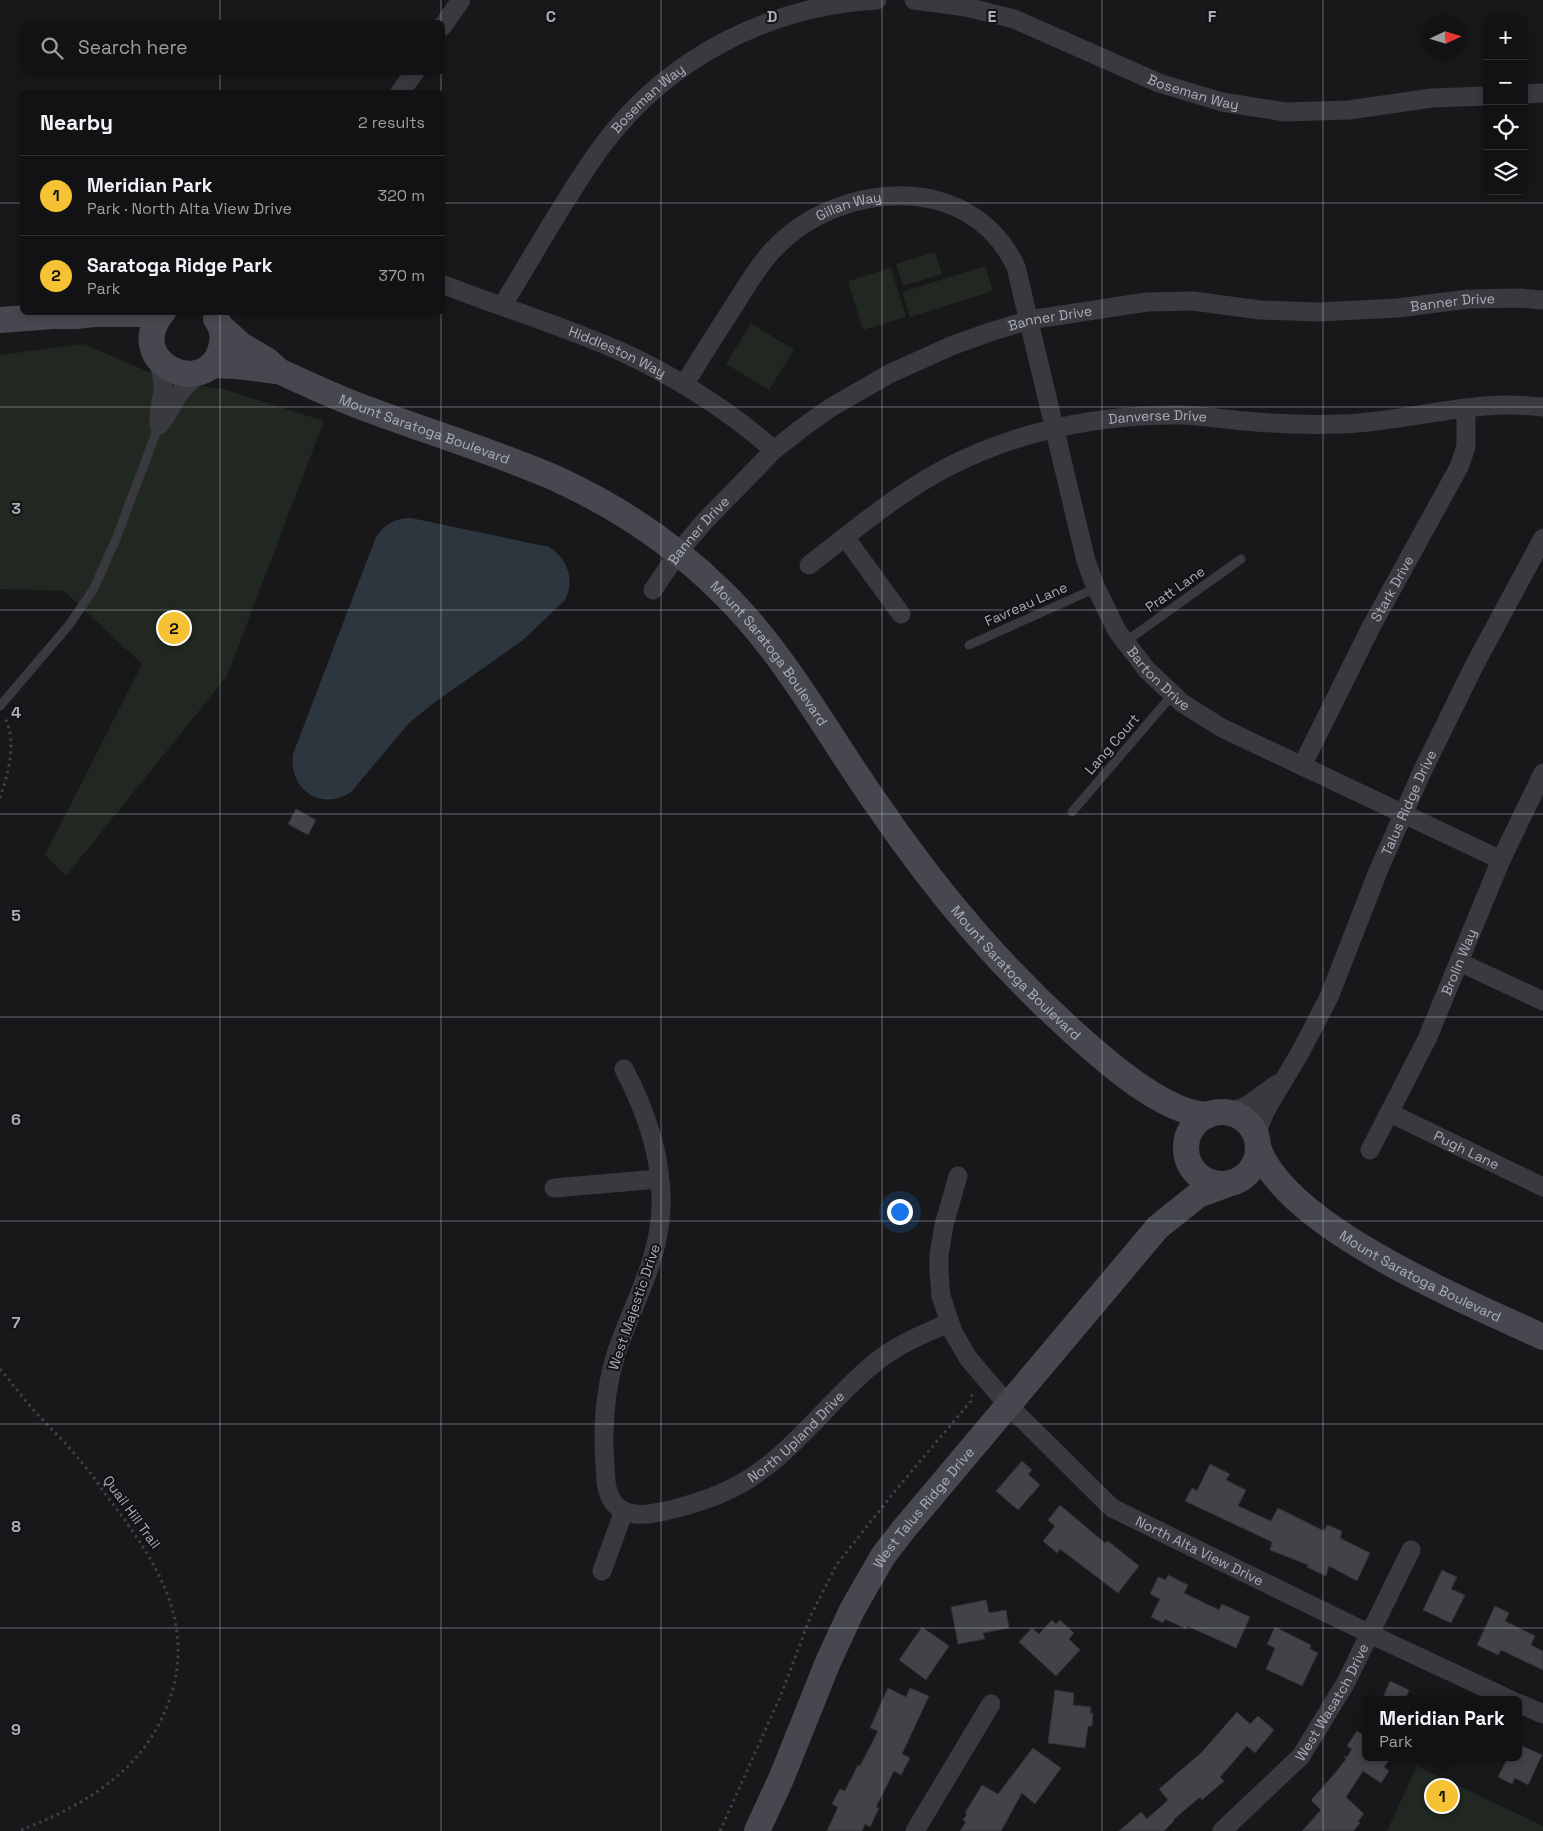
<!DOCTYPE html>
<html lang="en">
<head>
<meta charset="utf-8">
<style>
	body { margin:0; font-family:"Space Grotesk",sans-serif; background:#1b1b1d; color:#f1f3f6 }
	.controls { position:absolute; right:15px; top:15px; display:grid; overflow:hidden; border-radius:8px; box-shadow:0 2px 8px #0003 }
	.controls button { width:45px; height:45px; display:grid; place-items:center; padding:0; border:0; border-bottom:1px solid #313234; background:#121214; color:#f1f3f6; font:25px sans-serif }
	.compass { position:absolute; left:1423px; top:15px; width:45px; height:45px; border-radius:50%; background:#121214; box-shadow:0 2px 8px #0003; rotate:86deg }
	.you { position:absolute; left:899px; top:1211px; width:18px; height:18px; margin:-12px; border:4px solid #fff; border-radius:50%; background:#1a73e8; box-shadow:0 0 0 8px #1a73e833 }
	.badge { display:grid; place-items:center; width:32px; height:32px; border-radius:50%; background:#f5c135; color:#111; font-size:16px; font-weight:700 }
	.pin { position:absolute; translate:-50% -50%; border:2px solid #fff; box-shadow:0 1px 5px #0006 }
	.popup { position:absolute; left:1362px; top:1696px; width:160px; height:65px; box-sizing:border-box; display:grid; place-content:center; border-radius:8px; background:#121214; filter:drop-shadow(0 1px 4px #0005); font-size:16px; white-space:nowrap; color:#9c9ea0 }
	.popup b { font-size:19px; color:#f1f3f6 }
	.popup::after { content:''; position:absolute; left:50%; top:100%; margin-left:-10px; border:10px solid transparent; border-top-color:#121214 }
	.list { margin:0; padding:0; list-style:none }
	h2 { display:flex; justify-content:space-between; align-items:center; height:65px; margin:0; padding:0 20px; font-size:21px }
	h2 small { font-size:16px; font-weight:400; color:#9c9ea0 }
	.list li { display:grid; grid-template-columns:32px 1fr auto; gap:15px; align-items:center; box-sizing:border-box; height:80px; padding:0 20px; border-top:1px solid #313234 }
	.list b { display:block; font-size:19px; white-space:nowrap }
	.list p { margin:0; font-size:16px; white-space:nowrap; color:#9c9ea0 }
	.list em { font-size:16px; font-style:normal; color:#9c9ea0 }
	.icon { flex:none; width:28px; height:28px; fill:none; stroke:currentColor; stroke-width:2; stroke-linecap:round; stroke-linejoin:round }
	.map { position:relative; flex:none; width:1543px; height:1831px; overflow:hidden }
	.search { position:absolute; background:#121214; box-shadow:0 2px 8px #0003; left:20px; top:20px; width:425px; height:55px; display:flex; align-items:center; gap:12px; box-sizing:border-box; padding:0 18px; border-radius:8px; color:#9c9ea0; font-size:19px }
	.panel { position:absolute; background:#121214; box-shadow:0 2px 8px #0003; left:20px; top:90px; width:425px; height:225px; border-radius:8px }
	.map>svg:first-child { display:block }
</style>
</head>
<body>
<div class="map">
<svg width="1543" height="1831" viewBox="0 0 1543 1831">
	<rect width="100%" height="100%" fill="#18181a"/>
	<g fill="#202821">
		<path d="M935 252 942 274 903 286 896 264Z"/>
		<path d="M985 266 993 291 910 317 902 292Z"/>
		<path d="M891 268 906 317 863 330 848 281Z"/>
		<path d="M751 323 794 350 769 390 726 364Z"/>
		<path d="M84 344 172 382 223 389 324 421 227 676 66 876 45 855 142 664 64 591 0 589V355Z"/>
		<path d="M1417 1766 1543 1826V1831H1387Z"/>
	</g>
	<path fill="#2d363e" d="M411 518 549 547C568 559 576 582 564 601L523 640 435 702 409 723 351 792C321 812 288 789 293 754L376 537C385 524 395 518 411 518Z"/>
	<g fill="#424347" stroke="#323236">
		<path d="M296 809 316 820 308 835 288 824Z"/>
		<path d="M1022 1461 1032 1470 1028 1474 1040 1485 1018 1510 996 1491Z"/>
		<path d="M1210 1464 1230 1474 1226 1480 1246 1490 1238 1506 1271 1521 1278 1508 1324 1531 1327 1525 1342 1531 1340 1538 1370 1553 1357 1581 1329 1566 1326 1576 1307 1567 1308 1565 1270 1550 1272 1542 1185 1501 1192 1488 1197 1491Z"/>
		<path d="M1060 1505 1105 1543 1108 1541 1139 1566 1118 1593 1060 1549 1057 1553 1043 1541 1055 1526 1048 1520Z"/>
		<path d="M1442 1570 1457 1577 1451 1589 1465 1595 1451 1623 1423 1610Z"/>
		<path d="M1168 1575 1188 1585 1184 1593 1219 1610 1222 1604 1250 1617 1236 1648 1187 1626 1186 1629 1165 1619 1163 1623 1151 1617 1160 1599 1150 1594 1158 1577 1166 1580Z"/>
		<path d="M986 1600 989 1613 1006 1610 1009 1628 983 1633 985 1639 958 1644 951 1607Z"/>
		<path d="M1495 1606 1509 1613 1505 1621 1535 1636 1531 1645 1543 1651V1670L1501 1650 1498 1655 1477 1645Z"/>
		<path d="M1052 1620 1056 1624 1060 1620 1074 1633 1069 1639 1080 1650 1056 1676 1019 1642 1032 1628 1039 1634Z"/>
		<path d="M922 1627 949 1646 926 1680 899 1660Z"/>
		<path d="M1275 1627 1311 1645 1310 1649 1318 1653 1302 1686 1266 1669 1275 1648 1267 1644Z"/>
		<path d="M1390 1681 1409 1690 1405 1700H1382Z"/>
		<path d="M888 1688 906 1697 910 1688 929 1696 902 1754 910 1758 901 1775 894 1771 876 1807 879 1808 870 1827 865 1824 862 1831H827L838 1807 832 1804 840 1789 845 1791 858 1765 860 1766 878 1731 870 1728Z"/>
		<path d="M1055 1690 1074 1693 1073 1705 1091 1707 1090 1713H1093L1092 1726H1088L1085 1748 1048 1743Z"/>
		<path d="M1237 1712 1250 1724 1258 1716 1274 1730 1255 1753 1247 1746 1220 1777 1224 1781 1202 1800 1200 1797 1173 1820 1174 1821 1164 1831H1119L1141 1812 1147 1819 1168 1800 1159 1789 1202 1752Z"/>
		<path d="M1366 1730V1757H1391L1384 1767 1389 1771 1381 1783 1363 1771 1346 1797 1364 1814 1358 1821 1360 1823 1353 1831H1302L1321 1810 1311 1800 1336 1772 1346 1759 1344 1757H1347L1352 1749 1347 1746 1357 1731 1362 1734Z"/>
		<path d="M1518 1744 1542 1755 1528 1785 1515 1778 1512 1784 1498 1777 1508 1757H1518Z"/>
		<path d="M1033 1748 1061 1768 1035 1804 1022 1793 1001 1831H960L966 1822 963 1820 967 1814 965 1813 982 1785 998 1794Z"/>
	</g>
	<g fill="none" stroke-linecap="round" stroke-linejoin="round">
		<g stroke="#3f4046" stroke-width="3" stroke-dasharray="2.5 4" stroke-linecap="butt">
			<path d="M0 798C8 773 18 741 4 716"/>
			<path d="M0 1369C14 1385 26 1403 41 1418 53 1431 66 1443 77 1457 89 1470 99 1485 109 1499 161 1567 203 1634 161 1720 134 1777 75 1810 18 1831"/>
			<path d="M720 1831 781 1695 811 1615 837 1564 895 1491 971 1401 972 1394H976"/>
		</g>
		<g stroke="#39393f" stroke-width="9">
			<path d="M1125 642 1241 559"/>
			<path d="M969 645 1096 588"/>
			<path d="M0 706 69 625 93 590 116 539 159 425"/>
			<path d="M1072 812 1173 694"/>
		</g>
		<g stroke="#39393f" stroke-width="19">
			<path id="s1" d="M914 0 966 7 1014 19 1159 83 1222 102 1285 112 1349 110 1432 98 1487 96"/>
			<path d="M442 27 461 0"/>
			<path d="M400 92 415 72"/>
			<path d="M1524 94 1543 93"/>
			<path id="s2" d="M442 284C502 308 565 326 624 353 678 378 729 411 774 450"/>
			<path id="s3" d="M502 306C535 253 565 197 602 146 668 58 768 6 877 0"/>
			<path d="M156 356C160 366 163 377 163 388 162 401 158 412 159 425"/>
			<path id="s4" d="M684 385C701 357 719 329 737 301 748 284 759 264 774 249 839 180 971 170 1016 267L1086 561 1096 588 1117 631 1147 670 1182 703 1222 728 1501 860"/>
			<path d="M159 425C168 416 172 405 179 394 185 385 194 378 203 371"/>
			<path d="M845 537 901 614"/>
			<path id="s5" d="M809 565C843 539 876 511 912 488 991 436 1088 414 1183 415 1203 416 1224 419 1245 421 1277 424 1310 425 1342 424 1390 422 1437 410 1485 406 1504 404 1524 405 1543 407"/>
			<path id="s6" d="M653 590 678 553 703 523 774 450 802 428 830 408 889 374 951 346 990 332 1029 320 1147 302 1193 301 1260 310 1318 312 1398 308 1468 299 1518 298 1543 300"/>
			<path id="s7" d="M1302 766 1371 627 1459 467 1466 447V408"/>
			<path d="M1459 962 1543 1001"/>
			<path id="s8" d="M624 1069C648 1115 666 1168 660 1221 655 1267 632 1307 617 1351 605 1388 602 1426 605 1465 606 1477 605 1491 613 1502 618 1509 627 1513 635 1514 654 1517 704 1501 722 1493 784 1467 821 1408 871 1366 894 1346 921 1335 949 1323"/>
			<path d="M1228 1113 1248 1105 1277 1084"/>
			<path id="s9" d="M1390 1113 1543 1187"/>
			<path id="s10" d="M1257 1138 1260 1124 1266 1110 1301 1051 1329 997 1379 869 1421 774 1474 666 1543 538"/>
			<path id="s11" d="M1370 1150 1427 1039 1501 860 1543 773"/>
			<path id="s12" d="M958 1176 944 1225 939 1255V1273L941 1296 953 1332 968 1358 1008 1405 1112 1508 1370 1634 1511 1700"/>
			<path d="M554 1188 659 1179"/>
			<path d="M602 1571 624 1511"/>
			<path d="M1518 1703 1543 1714"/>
			<path d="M915 1831 991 1704"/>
			<path id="s13" d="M1222 1831 1301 1756 1345 1684 1411 1550"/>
		</g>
		<g stroke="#47484f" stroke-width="26">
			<path d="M163 312C121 362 207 402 221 348 224 338 222 327 216 319"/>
			<path d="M0 320 53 316H76L94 314H142L161 312"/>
			<path id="s14" d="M221 327 241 345 268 361 279 371C309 385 339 399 370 410 431 433 495 452 555 478 616 506 674 544 722 592 784 652 825 730 874 800 939 896 1009 978 1097 1053 1125 1077 1171 1114 1208 1115"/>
			<path d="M211 365 237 366 276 371"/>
			<circle cx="1222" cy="1148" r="36"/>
			<path id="s15" d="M1258 1147C1286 1228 1468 1302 1543 1337"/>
			<path id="s16" d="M757 1831 781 1779 828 1662 852 1610 883 1556 903 1530 1158 1227 1198 1195 1225 1185"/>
		</g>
	</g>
	<path fill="none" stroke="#aaaeba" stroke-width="1" stroke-opacity="0.55" d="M220 0V22M441 0V22M661 0V1831M882 0V1831M1102 0V1831M1323 0V1831M220 72V92M441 72V92M0 203H22M442 203H1543M220 312V1831M441 312V1831M0 407H1543M0 610H1543M0 814H1543M0 1017H1543M0 1221H1543M0 1424H1543M0 1628H1543"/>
	<g text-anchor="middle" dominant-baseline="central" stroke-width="4" stroke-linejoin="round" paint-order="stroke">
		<g font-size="14" fill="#aaaeba" stroke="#131315">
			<text stroke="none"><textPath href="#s1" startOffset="296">Boseman Way</textPath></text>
			<text stroke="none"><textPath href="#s3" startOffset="255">Boseman Way</textPath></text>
			<text stroke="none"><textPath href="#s4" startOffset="251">Gillan Way</textPath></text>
			<text stroke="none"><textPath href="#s6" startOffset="900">Banner Drive</textPath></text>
			<text stroke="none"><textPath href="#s6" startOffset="495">Banner Drive</textPath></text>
			<text stroke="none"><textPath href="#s2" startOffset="188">Hiddleston Way</textPath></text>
			<text stroke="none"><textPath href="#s5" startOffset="388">Danverse Drive</textPath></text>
			<text stroke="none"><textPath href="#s14" startOffset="230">Mount Saratoga Boulevard</textPath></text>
			<text stroke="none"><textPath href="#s6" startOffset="75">Banner Drive</textPath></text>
			<text transform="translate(1175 589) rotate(-35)">Pratt Lane</text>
			<text stroke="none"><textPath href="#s7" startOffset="199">Stark Drive</textPath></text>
			<text transform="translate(1026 604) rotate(-24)">Favreau Lane</text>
			<text stroke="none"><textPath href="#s14" startOffset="650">Mount Saratoga Boulevard</textPath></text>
			<text stroke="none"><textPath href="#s4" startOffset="890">Barton Drive</textPath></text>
			<text transform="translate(1112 744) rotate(-49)">Lang Court</text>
			<text stroke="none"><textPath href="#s10" startOffset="369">Talus Ridge Drive</textPath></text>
			<text stroke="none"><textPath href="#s11" startOffset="208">Brolin Way</textPath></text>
			<text stroke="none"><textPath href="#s14" startOffset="1055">Mount Saratoga Boulevard</textPath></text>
			<text stroke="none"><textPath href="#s9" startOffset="85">Pugh Lane</textPath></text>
			<text stroke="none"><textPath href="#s15" startOffset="212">Mount Saratoga Boulevard</textPath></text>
			<text transform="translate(634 1307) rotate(-71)">West Majestic Drive</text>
			<text stroke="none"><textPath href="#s8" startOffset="659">North Upland Drive</textPath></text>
			<text stroke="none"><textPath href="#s16" startOffset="366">West Talus Ridge Drive</textPath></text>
			<text transform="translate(132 1512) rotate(54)">Quail Hill Trail</text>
			<text stroke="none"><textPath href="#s12" startOffset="496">North Alta View Drive</textPath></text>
			<text stroke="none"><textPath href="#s13" startOffset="171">West Wasatch Drive</textPath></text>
		</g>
	</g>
	<g font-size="16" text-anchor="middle" font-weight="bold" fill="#aaaeba" stroke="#131315" stroke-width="4" stroke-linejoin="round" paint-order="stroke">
		<text x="551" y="22">C</text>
		<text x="772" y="22">D</text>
		<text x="992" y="22">E</text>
		<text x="1212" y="22">F</text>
		<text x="16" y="514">3</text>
		<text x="16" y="718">4</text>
		<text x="16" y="921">5</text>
		<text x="16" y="1125">6</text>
		<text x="16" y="1328">7</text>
		<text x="16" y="1532">8</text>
		<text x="16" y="1735">9</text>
	</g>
</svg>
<div class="controls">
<button>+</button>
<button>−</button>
<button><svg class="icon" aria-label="locate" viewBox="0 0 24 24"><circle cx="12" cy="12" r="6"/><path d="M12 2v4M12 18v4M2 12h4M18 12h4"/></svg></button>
<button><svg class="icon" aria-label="layers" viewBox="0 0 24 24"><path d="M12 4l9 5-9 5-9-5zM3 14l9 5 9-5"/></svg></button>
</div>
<svg class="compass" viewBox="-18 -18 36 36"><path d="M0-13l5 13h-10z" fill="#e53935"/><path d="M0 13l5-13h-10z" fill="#9c9ea0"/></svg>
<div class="you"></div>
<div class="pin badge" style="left:1442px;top:1796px">1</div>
<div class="popup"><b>Meridian Park</b>Park</div>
<div class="pin badge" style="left:174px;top:628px">2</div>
<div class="search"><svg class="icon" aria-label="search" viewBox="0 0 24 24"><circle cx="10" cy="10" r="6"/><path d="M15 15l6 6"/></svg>Search here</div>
<section class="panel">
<h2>Nearby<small>2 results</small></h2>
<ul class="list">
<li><span class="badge">1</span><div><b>Meridian Park</b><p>Park · North Alta View Drive</p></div><em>320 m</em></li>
<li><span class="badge">2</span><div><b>Saratoga Ridge Park</b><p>Park</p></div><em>370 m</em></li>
</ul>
</section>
</div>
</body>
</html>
